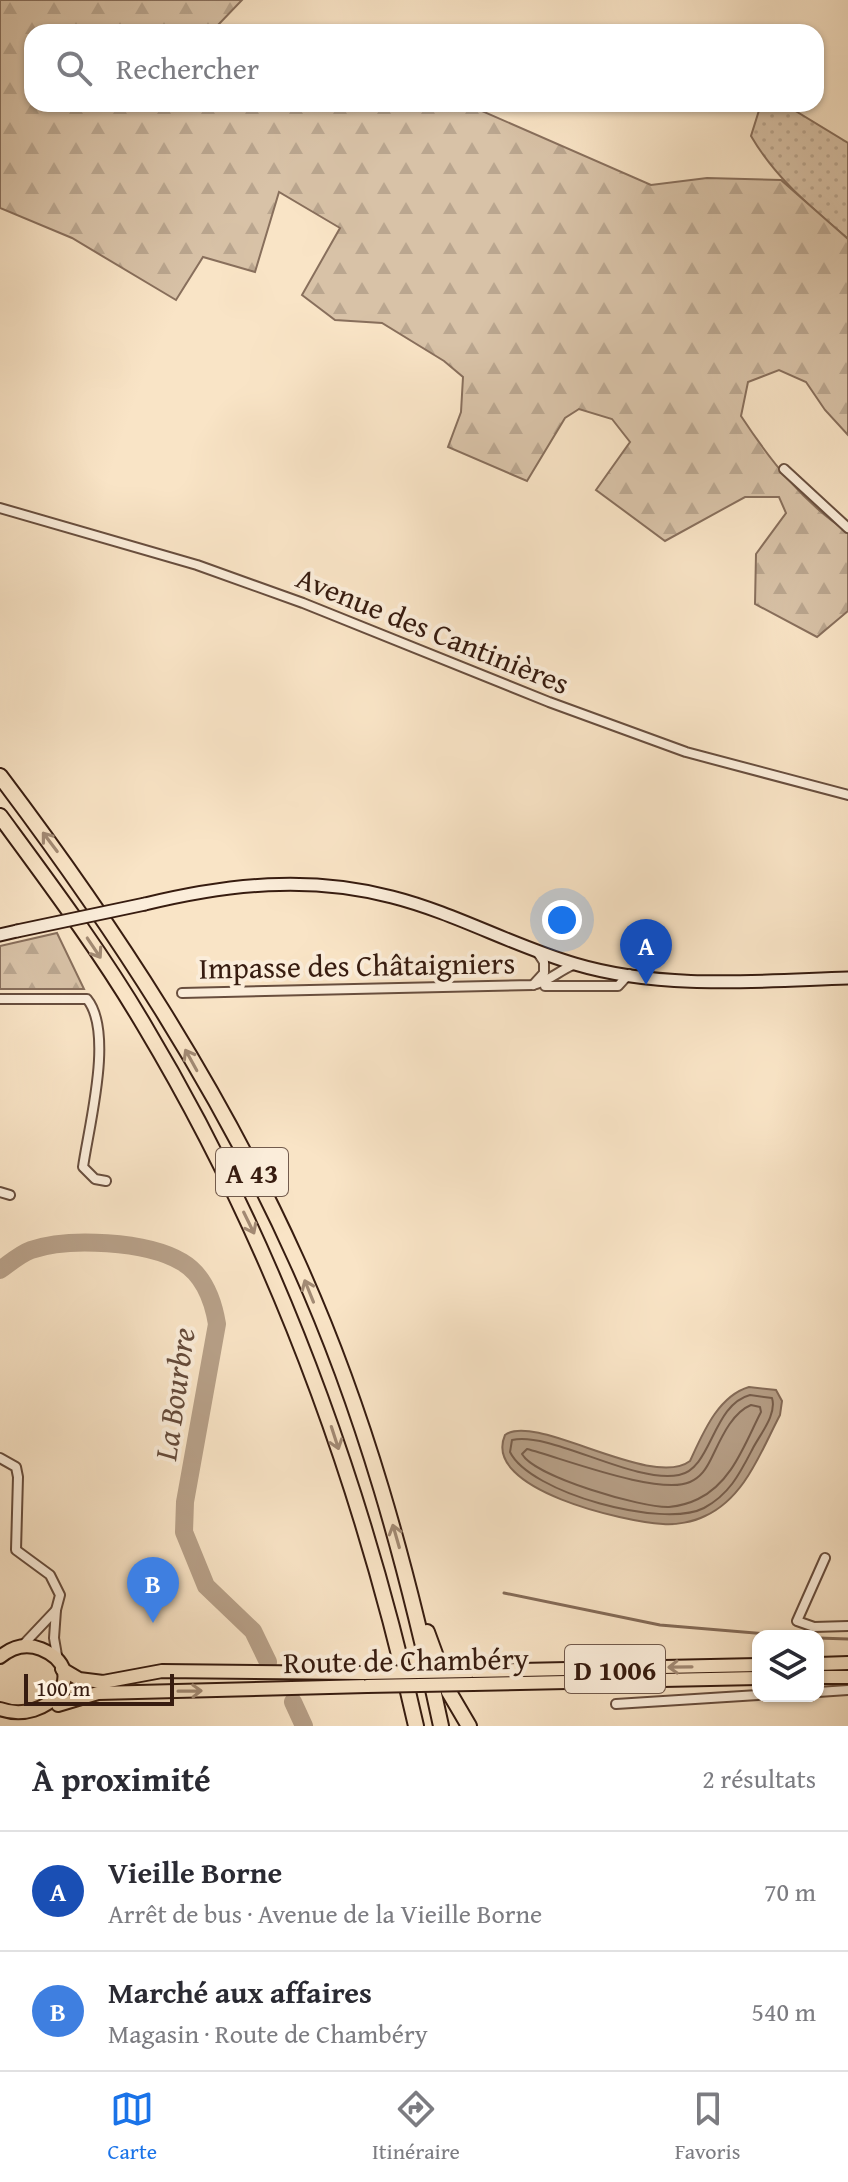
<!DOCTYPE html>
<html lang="fr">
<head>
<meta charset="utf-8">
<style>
	body { margin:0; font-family:"Gentium Book Plus",serif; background:#f2f2f3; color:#2b2b33 }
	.controls { position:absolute; right:24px; bottom:24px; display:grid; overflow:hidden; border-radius:16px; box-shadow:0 2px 6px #0004 }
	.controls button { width:72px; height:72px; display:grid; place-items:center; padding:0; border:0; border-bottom:2px solid #e1e1e2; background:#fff; color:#2b2b33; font:40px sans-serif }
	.scale { position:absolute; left:24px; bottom:20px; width:150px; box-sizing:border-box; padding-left:8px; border:4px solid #371c10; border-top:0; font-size:22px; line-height:28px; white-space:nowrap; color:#371c10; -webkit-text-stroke:6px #fbedda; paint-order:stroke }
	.you { position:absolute; left:562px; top:920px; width:28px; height:28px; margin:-20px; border:6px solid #fff; border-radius:50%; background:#1a73e8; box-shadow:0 0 0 12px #1a73e833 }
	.badge { display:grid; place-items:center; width:52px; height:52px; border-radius:50%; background:#1a73e8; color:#fff; font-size:26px; font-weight:700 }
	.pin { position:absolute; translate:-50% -66px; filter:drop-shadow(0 2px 4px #0008) }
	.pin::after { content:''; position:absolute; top:42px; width:28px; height:24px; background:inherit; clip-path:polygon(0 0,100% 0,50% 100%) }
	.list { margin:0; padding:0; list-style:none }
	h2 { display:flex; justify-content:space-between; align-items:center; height:104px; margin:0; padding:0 32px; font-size:34px }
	h2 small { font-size:26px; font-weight:400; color:#7c7c81 }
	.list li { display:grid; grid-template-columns:52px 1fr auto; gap:24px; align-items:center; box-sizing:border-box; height:120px; padding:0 32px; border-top:2px solid #e1e1e2 }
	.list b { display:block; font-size:30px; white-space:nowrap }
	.list p { margin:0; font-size:26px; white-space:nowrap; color:#7c7c81 }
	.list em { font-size:26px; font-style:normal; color:#7c7c81 }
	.icon { flex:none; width:44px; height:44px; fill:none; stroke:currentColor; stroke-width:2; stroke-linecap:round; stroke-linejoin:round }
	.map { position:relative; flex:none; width:848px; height:1726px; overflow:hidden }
	.search { position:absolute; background:#fff; box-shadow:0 2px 6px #0004; left:24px; right:24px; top:24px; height:88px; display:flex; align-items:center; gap:20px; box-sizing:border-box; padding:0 28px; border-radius:24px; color:#7c7c81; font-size:30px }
	.sheet { height:344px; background:#fff }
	nav { display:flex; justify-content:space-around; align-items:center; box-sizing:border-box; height:112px; border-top:2px solid #e1e1e2; background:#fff; font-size:22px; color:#7c7c81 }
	nav a { display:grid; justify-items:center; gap:4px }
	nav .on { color:#1a73e8 }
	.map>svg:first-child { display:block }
</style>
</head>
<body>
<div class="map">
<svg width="848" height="1726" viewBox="0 0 848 1726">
	<defs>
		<pattern id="grass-dots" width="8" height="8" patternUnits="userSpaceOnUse" patternTransform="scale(2)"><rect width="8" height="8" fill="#d8c2a7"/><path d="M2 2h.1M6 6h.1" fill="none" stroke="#baa68f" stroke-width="1.8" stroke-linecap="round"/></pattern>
		<pattern id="forest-firs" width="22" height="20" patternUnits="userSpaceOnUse" patternTransform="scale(2)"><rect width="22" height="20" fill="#d8c2a7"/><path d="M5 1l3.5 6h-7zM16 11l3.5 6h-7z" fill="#baa68f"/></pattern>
	</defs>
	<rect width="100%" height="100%" fill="#f9e4c6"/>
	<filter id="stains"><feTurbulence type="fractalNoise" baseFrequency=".0025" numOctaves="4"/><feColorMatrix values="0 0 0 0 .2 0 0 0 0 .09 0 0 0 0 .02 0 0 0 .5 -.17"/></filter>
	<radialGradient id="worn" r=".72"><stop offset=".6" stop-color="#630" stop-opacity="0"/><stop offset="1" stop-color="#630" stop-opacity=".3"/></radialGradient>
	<path fill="url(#grass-dots)" stroke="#886f5c" stroke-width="2" d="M761 104H784L848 143V239C811 207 776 179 751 136Z"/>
	<g fill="url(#forest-firs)" stroke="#886f5c" stroke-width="2">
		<path d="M0 0H242L218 25 244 32H32V104H466L651 185 707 178 781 180 848 239V435L825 410 806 382 779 370 748 382 741 416C770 460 803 503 848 532V611L817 637 755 604 756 554 786 513 779 497H745L665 541 596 490 630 442 612 419 579 409 565 418 527 481 448 447 461 412 463 377 444 361 382 323 335 320 302 295 340 228 279 192 255 272 203 257 176 300 72 238 0 208Z"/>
		<path d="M57 933 84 989H0V946Z"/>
	</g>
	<path fill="#b7a088" stroke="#846b58" stroke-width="2" d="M749 1387 776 1390 782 1401 780 1415C761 1451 745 1498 705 1516 693 1522 676 1525 663 1524 626 1522 481 1490 505 1435 535 1412 652 1490 690 1461 703 1433 718 1396 749 1387Z"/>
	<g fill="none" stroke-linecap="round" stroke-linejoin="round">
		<g stroke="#775e4c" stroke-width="2">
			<path d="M750 1395 772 1398C777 1414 761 1433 753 1448 740 1473 730 1494 704 1508 663 1529 530 1493 510 1452L512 1440C551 1431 633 1484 679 1475 712 1469 712 1405 750 1395Z"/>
			<path d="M751 1405 760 1407 761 1412C745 1443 732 1483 698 1499 690 1503 678 1506 669 1507 642 1508 535 1477 522 1454L527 1449C562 1458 659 1496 690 1482 701 1477 706 1469 711 1459 720 1441 731 1413 751 1405Z"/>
		</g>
		<g stroke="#846b58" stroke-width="3">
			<path d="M504 1593 660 1625 789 1636"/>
			<path d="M818 1638 848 1639"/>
		</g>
		<g stroke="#b7a088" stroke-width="18">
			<path d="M0 1270C10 1263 20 1254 31 1250 68 1237 147 1241 182 1262 204 1275 213 1300 217 1324L185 1502 184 1532 206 1586 253 1631 268 1662"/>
			<path d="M293 1702 304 1726"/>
		</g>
		<defs>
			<g id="minor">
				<path d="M784 469 848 528"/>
				<path d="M0 508 197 565 303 603 549 702 686 752 848 795"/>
				<path d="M533 985 544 973V962L538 953"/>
				<path d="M545 986H618L629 974"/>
				<path d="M182 993 533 985C550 981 558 971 575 964"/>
				<path d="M0 999H87C114 1032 89 1125 83 1167L95 1179 106 1181"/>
				<path d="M0 1192 10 1195"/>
				<path d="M0 1458 16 1467 18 1477 16 1550 50 1575 60 1595 56 1610"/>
				<path d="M825 1558 797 1621 814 1627 848 1626"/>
				<path d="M22 1646 56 1610 54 1638 58 1661"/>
				<path d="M818 1692 848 1690"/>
				<path d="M616 1704 758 1695"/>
			</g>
			<g id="secondary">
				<path d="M145 904C227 884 309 875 392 897 455 913 513 946 575 964 662 990 758 981 848 978"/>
				<path d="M0 935 17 931"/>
			</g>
			<g id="primary">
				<path d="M0 1657C12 1647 26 1643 41 1649 94 1671 47 1726 0 1709"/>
				<path d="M818 1664 848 1663"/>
				<path d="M62 1669 79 1679 103 1682 162 1671 364 1673"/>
				<path d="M471 1671 758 1665"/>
				<path d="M818 1677H848"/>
				<path d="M473 1684 758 1678"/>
				<path d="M58 1705 98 1693 367 1686"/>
			</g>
			<g id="motorway">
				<path d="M0 776C114 927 218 1086 296 1259 364 1408 407 1567 441 1726"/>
				<path d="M0 816C50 884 101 952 144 1025 274 1242 361 1480 416 1726"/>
				<path d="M427 1632 449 1692 469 1726"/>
			</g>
		</defs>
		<use href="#minor" stroke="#684e3e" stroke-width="12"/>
		<use href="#secondary" stroke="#371c10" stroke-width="15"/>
		<use href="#primary" stroke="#371c10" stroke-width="16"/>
		<use href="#motorway" stroke="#371c10" stroke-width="18"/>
		<use href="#minor" stroke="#fbedda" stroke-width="8"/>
		<use href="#secondary" stroke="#fbedda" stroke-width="11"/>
		<use href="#primary" stroke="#f9e4c6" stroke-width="12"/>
		<use href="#motorway" stroke="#f9e4c6" stroke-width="14"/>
		<defs>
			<path id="secondary-bridge" d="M17 931 145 904"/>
			<g id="primary-bridge">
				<path d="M364 1673 471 1671"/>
				<path d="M367 1686 473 1684"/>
			</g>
		</defs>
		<use href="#secondary-bridge" stroke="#371c10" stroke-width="15" stroke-linecap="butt"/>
		<use href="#primary-bridge" stroke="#371c10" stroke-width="16" stroke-linecap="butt"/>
		<use href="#secondary-bridge" stroke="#fbedda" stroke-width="11"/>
		<use href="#primary-bridge" stroke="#f9e4c6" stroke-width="12"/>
	</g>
	<defs><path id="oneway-shaft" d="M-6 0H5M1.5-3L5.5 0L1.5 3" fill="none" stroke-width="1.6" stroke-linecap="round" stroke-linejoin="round" transform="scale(2)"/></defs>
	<g stroke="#a28a74">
		<use href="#oneway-shaft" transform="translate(50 842) rotate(-127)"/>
		<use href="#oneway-shaft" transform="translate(94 948) rotate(56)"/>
		<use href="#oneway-shaft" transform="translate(191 1060) rotate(-119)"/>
		<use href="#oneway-shaft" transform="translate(249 1223) rotate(64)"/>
		<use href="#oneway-shaft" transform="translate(309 1291) rotate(-112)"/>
		<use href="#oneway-shaft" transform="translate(335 1438) rotate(72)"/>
		<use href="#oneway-shaft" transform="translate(396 1536) rotate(-106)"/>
		<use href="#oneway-shaft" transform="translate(680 1667) rotate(179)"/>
		<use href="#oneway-shaft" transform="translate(190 1691) rotate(-1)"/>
	</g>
	<g text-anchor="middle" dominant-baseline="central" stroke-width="8" stroke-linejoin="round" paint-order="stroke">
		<g fill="#fbedda" stroke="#725b4d" stroke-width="2">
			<rect x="216" y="1148" width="72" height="48" rx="6"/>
			<rect x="565" y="1645" width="100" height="48" rx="6"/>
		</g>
		<g font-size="28" font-weight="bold" fill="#371c10">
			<text x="252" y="1172">A 43</text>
			<text x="615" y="1669">D 1006</text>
		</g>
		<g font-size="30" fill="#371c10" stroke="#fbedda">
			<text transform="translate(433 630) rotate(22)">Avenue des Cantinières</text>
			<text transform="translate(357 965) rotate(-1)">Impasse des Châtaigniers</text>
			<text transform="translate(406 1660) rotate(-1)">Route de Chambéry</text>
		</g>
		<g font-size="32" font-style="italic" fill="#644a3a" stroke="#fbedda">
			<text transform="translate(174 1394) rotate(-82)">La Bourbre</text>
		</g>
	</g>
	<rect width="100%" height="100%" filter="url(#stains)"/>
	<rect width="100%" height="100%" fill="url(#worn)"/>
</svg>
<div class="controls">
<button><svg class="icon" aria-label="layers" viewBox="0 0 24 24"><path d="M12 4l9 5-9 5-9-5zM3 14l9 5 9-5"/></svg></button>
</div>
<div class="scale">100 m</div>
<div class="you"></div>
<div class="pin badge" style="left:646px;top:985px;background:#1a4fb4">A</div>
<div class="pin badge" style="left:153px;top:1623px;background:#3f7fe0">B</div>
<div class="search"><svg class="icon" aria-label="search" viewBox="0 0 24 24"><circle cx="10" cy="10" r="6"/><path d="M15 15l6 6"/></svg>Rechercher</div>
</div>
<section class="sheet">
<h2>À proximité<small>2 résultats</small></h2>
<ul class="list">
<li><span class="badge" style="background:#1a4fb4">A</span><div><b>Vieille Borne</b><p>Arrêt de bus · Avenue de la Vieille Borne</p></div><em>70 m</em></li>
<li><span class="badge" style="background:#3f7fe0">B</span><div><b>Marché aux affaires</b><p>Magasin · Route de Chambéry</p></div><em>540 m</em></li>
</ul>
</section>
<nav>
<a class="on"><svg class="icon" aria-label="map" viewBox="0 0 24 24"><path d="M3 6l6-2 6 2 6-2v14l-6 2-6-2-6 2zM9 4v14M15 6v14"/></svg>Carte</a>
<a><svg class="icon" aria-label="directions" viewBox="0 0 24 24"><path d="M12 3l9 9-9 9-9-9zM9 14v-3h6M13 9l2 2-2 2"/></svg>Itinéraire</a>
<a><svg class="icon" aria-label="saved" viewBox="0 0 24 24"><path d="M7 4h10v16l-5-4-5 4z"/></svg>Favoris</a>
</nav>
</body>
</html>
